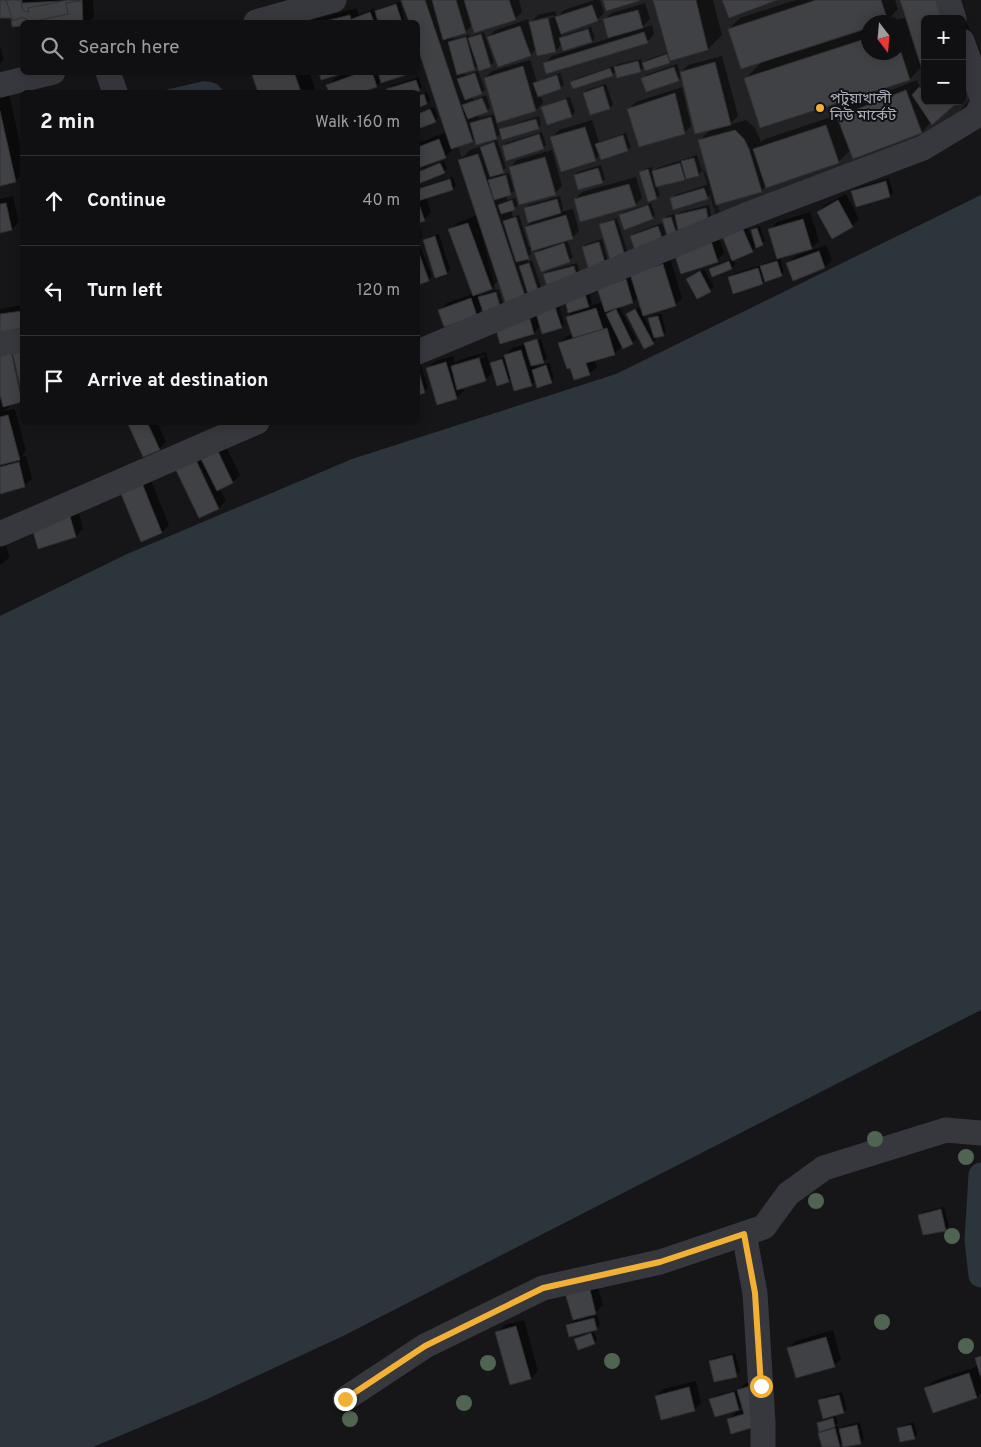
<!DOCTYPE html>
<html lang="en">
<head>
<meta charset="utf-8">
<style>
	body { margin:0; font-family:Overpass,"Noto Sans Bengali",sans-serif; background:#19191b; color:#f1f3f6 }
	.controls { position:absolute; right:15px; top:15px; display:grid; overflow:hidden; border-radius:8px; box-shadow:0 2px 12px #0003 }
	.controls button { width:45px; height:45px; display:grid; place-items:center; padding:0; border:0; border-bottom:1px solid #303032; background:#101012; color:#f1f3f6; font:25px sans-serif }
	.compass { position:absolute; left:861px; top:15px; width:45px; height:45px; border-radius:50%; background:#101012; box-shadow:0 2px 12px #0003; rotate:164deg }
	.stop { position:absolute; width:15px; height:15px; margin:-11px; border:4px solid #f2b134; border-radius:50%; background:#fff }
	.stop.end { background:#f2b134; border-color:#fff; box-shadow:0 1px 5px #0008 }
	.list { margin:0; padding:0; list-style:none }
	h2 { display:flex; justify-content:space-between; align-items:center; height:65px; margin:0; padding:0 20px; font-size:21px }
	h2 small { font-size:16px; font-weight:400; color:#9c9d9f }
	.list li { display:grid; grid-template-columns:32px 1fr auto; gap:15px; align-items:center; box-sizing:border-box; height:90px; padding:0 20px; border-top:1px solid #303032 }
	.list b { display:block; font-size:19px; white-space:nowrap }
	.list em { font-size:16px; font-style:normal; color:#9c9d9f }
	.icon { flex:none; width:28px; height:28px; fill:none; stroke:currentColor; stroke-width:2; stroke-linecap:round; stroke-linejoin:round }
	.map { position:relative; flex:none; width:981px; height:1447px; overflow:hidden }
	.search { position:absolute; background:#101012; box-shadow:0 2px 12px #0003; left:20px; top:20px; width:400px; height:55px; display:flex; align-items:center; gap:12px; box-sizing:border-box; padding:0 18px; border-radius:8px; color:#9c9d9f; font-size:19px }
	.panel { position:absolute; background:#101012; box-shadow:0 2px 12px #0003; left:20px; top:90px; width:400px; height:335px; border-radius:8px }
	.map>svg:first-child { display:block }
</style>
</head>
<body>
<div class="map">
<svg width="981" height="1447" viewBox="0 0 981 1447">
	<rect width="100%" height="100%" fill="#161618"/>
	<path fill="#222225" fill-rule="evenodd" d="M420 0H944L925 19V101H962V53L974 93 957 115 901 147 720 215 710 180 702 167 716 216 500 306ZM868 22H898V52H868Z"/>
	<g fill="#2c353c">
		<path d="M204 81C212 82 220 83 223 92H157Z"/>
		<path d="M981 195V1010L343 1336 205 1400 93 1447H0V616L127 554 352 459 616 374Z"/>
	</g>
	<g fill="#0007" fill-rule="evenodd">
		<path d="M0 0H93L94 17 89 22H22V25H13L12 16Z"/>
		<path d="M402 0H519L522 12 515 19 473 25 465 32 452 36 453 39 469 35 470 38 473 35 484 32 494 62 490 66 478 65 474 69 464 72 465 75 478 71 485 90 481 93 472 97 473 100 486 95 490 108 487 111 478 114 479 118 495 114 485 78 492 71 530 60 537 82 560 73 564 85 560 88 540 94 543 103 536 110 496 122 499 131 504 127 539 116 541 125 538 128 501 133 495 139 475 138 472 141 452 147V150L445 157 418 167V143L447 132 418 45V22H410Z"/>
		<path d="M595 0H600L604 13 597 20 560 32 562 37 564 35 591 27 595 38 592 41 562 44 556 51 538 55 536 48 530 55 488 37 496 30 528 19 529 24 538 15 555 11 557 17 564 10ZM554 15 555 17 537 22V19Z"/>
		<path d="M654 0H713L722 35 708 49 672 59 669 62 645 66 640 71H616L612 75 571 82 575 79 613 66 614 69 618 64 641 59 642 64 647 60 669 52Z"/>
		<path d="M796 0H895L898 9 887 20 880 22H868V26L796 50V52L868 29V52H898V22H890L907 17 901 0H959L981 65 967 80 962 82V19H925L922 66 910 79 760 126 745 79 763 61 729 29 740 18Z"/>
		<path d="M400 2 405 22H310L312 20 357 8 359 15 374 9 375 13 380 8Z"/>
		<path d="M645 3 650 19 640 29 652 25 654 34 647 42 545 63 552 56 610 38 604 20 612 13Z"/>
		<path d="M0 46 4 60 0 63Z"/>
		<path d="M722 56 738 116 729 125 746 120 755 128 761 142 765 139 837 115 838 118 849 106 917 80 920 88 925 84V101L931 122 922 132 854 157 851 150 838 162 765 187 761 191 699 141 712 128 682 76 678 80 642 79 646 75 677 64 680 73 688 65Z"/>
		<path d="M252 72H309L316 92H259Z"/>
		<path d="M351 72H411L382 80 376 86 358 92H330L328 86 335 78Z"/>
		<path d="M419 77 422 87 419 90 412 92H389L388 90 391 86Z"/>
		<path d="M606 84 613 104 610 108 590 114 584 94 587 90Z"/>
		<path d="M682 87 691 126 684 133 628 110 636 102Z"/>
		<path d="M427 92 430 100 427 103 418 106V95Z"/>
		<path d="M9 94 22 152V174L16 181 0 185V96Z"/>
		<path d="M570 97 575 112 572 116 548 123 543 108 546 105Z"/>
		<path d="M434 107 438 117 435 121 418 128V113Z"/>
		<path d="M592 120 599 142 626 133 631 147 628 150 600 155 595 160 552 138 559 130Z"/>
		<path d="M542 132 546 145 543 148 503 146 506 143Z"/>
		<path d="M497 140 506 168 498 173 499 175 509 173 514 191 506 196 507 200 515 198 518 205 511 210 513 217 519 215 529 247H531L526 227 533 220 526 208 529 205 560 196 563 209 560 212 573 209 579 231 572 238 567 240 573 257 569 260 535 254 542 247 530 250 531 254 527 258 528 262 532 260 542 289 525 298 499 280 491 288 478 293 480 297 483 294 499 289 505 309 483 308 476 315 440 310 447 303 473 294 450 230 457 223 477 215 459 161 470 150Z"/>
		<path d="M552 150 562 186 555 193 510 168 517 160Z"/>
		<path d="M697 155 702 171 698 175 657 186 660 195 657 198 641 173 644 169 652 167 653 172 657 168Z"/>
		<path d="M444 161 447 169 444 172 418 182V171Z"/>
		<path d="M601 165 605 179 602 182 575 175 578 172Z"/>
		<path d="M453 177 456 185 453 189 426 197 431 212 424 220 418 222V188Z"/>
		<path d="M636 177 642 198 635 205 575 199 582 192Z"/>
		<path d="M889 178 893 193 890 196 853 192 856 188Z"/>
		<path d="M707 185 710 195 707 198 671 199 675 195Z"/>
		<path d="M846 194 859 219 852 226 818 212 825 205Z"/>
		<path d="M13 196 19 222 12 229 0 232V199Z"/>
		<path d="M651 203 655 215 652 218 621 216 624 212Z"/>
		<path d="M709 205 712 219 677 237 664 220 667 216 674 214 675 216 680 212Z"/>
		<path d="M810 212 819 241 811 248 780 257 784 272 781 275 766 280 762 283 730 277 733 274 761 265V267L765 263 778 259 770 229 777 222Z"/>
		<path d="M617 218 628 254 625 258 601 225 604 222Z"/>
		<path d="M662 223 666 236 663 239 631 236 635 233Z"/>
		<path d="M746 224 755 245 756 244 752 231 755 227 760 226 765 241 755 247 752 251 733 259 735 265 732 268 713 275 710 269 714 266 733 258 723 236Z"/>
		<path d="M420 227 422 237 418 241V228Z"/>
		<path d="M439 234 450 269 447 273 436 276 425 240 428 237Z"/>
		<path d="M718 235 724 253 717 260 676 253Z"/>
		<path d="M602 239 608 262 605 265 583 247 586 244Z"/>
		<path d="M826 245 832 260 825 267 788 264 795 256Z"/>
		<path d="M421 248 432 276 428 280 418 283V249Z"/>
		<path d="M670 258 682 298 675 305 643 315 653 333 650 319 653 316 661 313 666 331 663 335 655 337 656 339 653 343 627 314 639 307 642 311 638 297 633 302 619 306 636 339 632 343 622 346 614 354 594 360 597 367 589 374 560 343 567 336 573 334 568 317 589 291 592 303 589 306 603 302 599 288ZM614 308 607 314 606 310Z"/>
		<path d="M577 263 581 277 545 274 548 271Z"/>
		<path d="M704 269 714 287 697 298 687 279Z"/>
		<path d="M558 302 564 324 561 327 540 326 534 333 496 327Z"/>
		<path d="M22 305V333L0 337V309Z"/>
		<path d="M22 338V401L9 404 10 406 4 411 15 409 26 451 21 457 26 456 32 479 24 486 0 493V343Z"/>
		<path d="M541 339 547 358 543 362 534 364 535 367 550 363 554 379 551 382 536 380 531 385 512 378 508 381 494 371 485 380 462 387 464 391 456 398 427 369 435 361 453 356 455 363 459 360 486 352 490 365 495 360 505 357 512 348 526 344 527 341V343ZM484 355 485 357 459 365V363Z"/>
		<path d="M420 362 428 388 424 392 418 394V363Z"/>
		<path d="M128 422H157L166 442 159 449Z"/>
		<path d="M222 439 240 475 233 482 220 489 226 501 219 508 199 517 176 468Z"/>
		<path d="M147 471 169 525 162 532 141 540 127 480Z"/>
		<path d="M77 506 83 529 76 536 38 547Z"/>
		<path d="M0 535H2L10 557 0 565Z"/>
		<path d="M944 1207 949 1226 946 1229 920 1215 923 1212Z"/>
		<path d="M596 1280 603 1305 596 1312 578 1317 579 1320 597 1315 600 1325 593 1329 597 1340 594 1343 576 1340 579 1336 590 1332 589 1331 568 1325 574 1321 566 1293Z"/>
		<path d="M524 1320 538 1371 531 1378 511 1384 497 1333 504 1325Z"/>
		<path d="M833 1330 841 1359 834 1366 789 1348 796 1341Z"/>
		<path d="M735 1353 740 1372 736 1376 710 1361 714 1358Z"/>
		<path d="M981 1355V1373L979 1374 981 1381V1393L977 1397 926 1389 933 1381 978 1366 976 1358Z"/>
		<path d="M757 1379 768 1417 729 1419 736 1412 744 1409 743 1405 738 1409 711 1399 714 1396 737 1390V1391L746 1383Z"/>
		<path d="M696 1381 701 1403 694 1410 656 1396 663 1389Z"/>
		<path d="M842 1392 847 1409 844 1412 835 1414 838 1423 833 1427 838 1426 839 1431 843 1426 860 1422 864 1439 861 1442H843L839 1446 823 1447 820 1434 824 1429 818 1423 825 1419 820 1401 823 1397Z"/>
		<path d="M914 1422 917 1434 914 1438 898 1429 901 1426Z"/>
	</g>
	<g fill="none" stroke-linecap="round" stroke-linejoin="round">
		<path stroke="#2c353c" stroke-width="25" d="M981 1175 977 1240 981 1275"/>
	</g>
	<g fill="#404145" stroke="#303034">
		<path d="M0 0H22V3L82 0 83 22H22V26L12 27 11 18H0Z"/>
		<path d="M6 0H21L23 11 29 12 28 8 68 0 80 1 66 3 68 14 31 22 22 17 13 21Z"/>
		<path d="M401 0H425L473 142 451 149 418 49V22H409Z"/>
		<path d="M432 0H456L466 33 443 40Z"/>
		<path d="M464 0H509L516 20 474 33Z"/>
		<path d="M603 0H639V1L606 11Z"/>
		<path d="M653 0H696L708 50 670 61Z"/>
		<path d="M722 0H777L729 18Z"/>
		<path d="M816 0H881L888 21 868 22V28L741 69 728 29Z"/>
		<path d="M900 0H940L946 19H925V79Z"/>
		<path d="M396 4 402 22H378L375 11Z"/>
		<path d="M592 5 598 21 561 34 555 17Z"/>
		<path d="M638 10 643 28 608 38 603 19Z"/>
		<path d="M370 12 374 22H354L352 19Z"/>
		<path d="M350 15 352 22H321Z"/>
		<path d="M548 18 556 52 537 56 529 22Z"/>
		<path d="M520 26 531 56 498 67 487 37Z"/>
		<path d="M588 29 592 42 563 51 559 38Z"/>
		<path d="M644 32 648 43 546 74 543 63Z"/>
		<path d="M481 34 491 67 479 71 468 38Z"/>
		<path d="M466 37 475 70 457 75 448 42Z"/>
		<path d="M868 38V52H898V43L910 80 760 128 744 78Z"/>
		<path d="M667 54 670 63 645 71 642 63Z"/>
		<path d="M638 61 641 72 617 78 614 67Z"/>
		<path d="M715 62 731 125 695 134 680 72Z"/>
		<path d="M523 66 536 111 497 123 484 78Z"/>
		<path d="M674 67 679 81 646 92 641 78Z"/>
		<path d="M610 68 613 76 573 89 570 82Z"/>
		<path d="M251 72H294L301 92H258Z"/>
		<path d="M319 72H348L321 80Z"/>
		<path d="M362 72H372L377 87 362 92H329L326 85Z"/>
		<path d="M378 72H412V73L381 83Z"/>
		<path d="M475 73 482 94 465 100 457 79Z"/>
		<path d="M557 75 561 89 538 97 533 83Z"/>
		<path d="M416 80 420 91 388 92 386 89Z"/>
		<path d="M603 86 610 109 590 115 583 93Z"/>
		<path d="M919 87 925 89V101H959L932 125 912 95Z"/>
		<path d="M906 90 922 133 853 159 837 117Z"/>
		<path d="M675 93 685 134 639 147 627 109Z"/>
		<path d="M424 94 427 104 418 108V96Z"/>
		<path d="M482 98 488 112 468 119 462 105Z"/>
		<path d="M566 99 572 117 547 125 541 107Z"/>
		<path d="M430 109 436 122 418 129V114Z"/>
		<path d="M0 111 16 182 0 186Z"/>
		<path d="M491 117 497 139 476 145 470 123Z"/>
		<path d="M536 119 539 129 502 140 499 129Z"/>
		<path d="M826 125 839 163 766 188 753 149Z"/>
		<path d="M585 127 596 161 561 172 550 137Z"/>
		<path d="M735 130 744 139 749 149 762 192 716 205 698 140Z"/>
		<path d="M539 134 544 149 506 161 502 146Z"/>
		<path d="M623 135 628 151 601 160 595 144Z"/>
		<path d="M439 139 446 158 418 168V147Z"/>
		<path d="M494 142 504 173 490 177 480 147Z"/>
		<path d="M478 154 526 299 506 305 458 160Z"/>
		<path d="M545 157 556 195 519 205 509 167Z"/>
		<path d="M694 158 699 176 686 179 681 161Z"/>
		<path d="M440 163 445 173 418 184V172Z"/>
		<path d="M680 163 685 180 656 187 652 171Z"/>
		<path d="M598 168 603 183 578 190 574 175Z"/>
		<path d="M648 169 657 199 648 202 639 172Z"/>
		<path d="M506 175 511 195 494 200 488 180Z"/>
		<path d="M450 179 453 190 418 201V189Z"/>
		<path d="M886 181 890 197 856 207 851 191Z"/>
		<path d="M629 184 636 206 580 222 574 199Z"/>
		<path d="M704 188 708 199 673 210 670 198Z"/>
		<path d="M557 199 561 213 528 223 524 208Z"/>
		<path d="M512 200 515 210 501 214 498 205Z"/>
		<path d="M838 200 853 227 832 239 817 212Z"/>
		<path d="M6 203 12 230 0 233V204Z"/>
		<path d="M419 204 425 221 418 223V205Z"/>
		<path d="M648 205 653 219 624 230 619 215Z"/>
		<path d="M706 208 709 224 678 230 675 215Z"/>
		<path d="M566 215 573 239 532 251 525 227Z"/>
		<path d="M516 217 529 259 516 262 503 221Z"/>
		<path d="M671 217 678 238 669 241 662 219Z"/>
		<path d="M803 219 812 249 777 259 768 229Z"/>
		<path d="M614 220 626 259 611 263 599 224Z"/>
		<path d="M468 223 492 289 473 296 448 229Z"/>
		<path d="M658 226 663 241 635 251 630 236Z"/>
		<path d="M742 227 753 252 732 261 722 235Z"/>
		<path d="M757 228 763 245 756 248 751 230Z"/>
		<path d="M435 236 447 274 435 278 423 240Z"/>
		<path d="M711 241 718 262 681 274 674 253Z"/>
		<path d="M599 242 606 266 589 271 582 247Z"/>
		<path d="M564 243 570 262 541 272 534 253Z"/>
		<path d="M418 250 429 281 418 285Z"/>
		<path d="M819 251 825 268 793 281 786 263Z"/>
		<path d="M729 261 732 269 712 277 709 269Z"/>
		<path d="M777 261 782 276 765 282 760 266Z"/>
		<path d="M529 263 539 293 529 297 519 266Z"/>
		<path d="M663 264 676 306 643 316 630 274Z"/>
		<path d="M574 266 578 282 548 290 543 274Z"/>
		<path d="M758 268 763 284 733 294 728 277Z"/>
		<path d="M700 271 711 292 697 299 686 279Z"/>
		<path d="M626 279 633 303 605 312 597 288Z"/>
		<path d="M496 292 502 313 485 318 478 297Z"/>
		<path d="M585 294 589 307 568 313 565 300Z"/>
		<path d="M471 298 477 316 444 327 438 310Z"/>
		<path d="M554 304 562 328 542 334 535 310Z"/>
		<path d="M596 308 603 329 573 338 566 317Z"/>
		<path d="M616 309 633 344 623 349 606 314Z"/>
		<path d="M635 309 654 344 644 349 626 314Z"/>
		<path d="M22 311V334L0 338V314Z"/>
		<path d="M529 316 534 334 500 344 495 326Z"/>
		<path d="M658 316 664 336 654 338 648 318Z"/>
		<path d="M607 328 615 355 586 363 590 375 574 380 570 368 567 369 558 343Z"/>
		<path d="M537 339 544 363 531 366 524 343Z"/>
		<path d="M22 343V396L11 346Z"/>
		<path d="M10 346 22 402 3 407 0 395V348Z"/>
		<path d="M521 350 532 386 514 391 504 355Z"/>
		<path d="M479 358 486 381 457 390 451 366Z"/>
		<path d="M502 359 509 382 497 386 490 363Z"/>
		<path d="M446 362 457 399 437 405 426 368Z"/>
		<path d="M546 365 552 383 537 388 532 370Z"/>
		<path d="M418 368 425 393 418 395Z"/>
		<path d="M8 415 20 460 0 465V417Z"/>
		<path d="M127 422H147L160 450 143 457Z"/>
		<path d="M215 445 233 483 217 491 198 453Z"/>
		<path d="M195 458 219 509 199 518 175 468Z"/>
		<path d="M19 462 25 487 0 494V467Z"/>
		<path d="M140 478 162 533 141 542 118 487Z"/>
		<path d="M69 513 76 537 38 549 31 524Z"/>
		<path d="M941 1209 946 1231 923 1235 918 1215Z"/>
		<path d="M589 1286 596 1314 573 1320 565 1293Z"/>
		<path d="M594 1318 597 1330 569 1337 566 1325Z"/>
		<path d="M516 1326 531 1379 510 1385 495 1332Z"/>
		<path d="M591 1333 595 1344 578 1350 574 1339Z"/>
		<path d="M826 1337 835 1367 796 1378 787 1348Z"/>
		<path d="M732 1355 737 1377 714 1382 709 1361Z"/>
		<path d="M981 1356V1375H980L975 1358Z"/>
		<path d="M969 1373 977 1398 933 1413 924 1388Z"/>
		<path d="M750 1386 761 1425 731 1434 727 1419 744 1414 737 1390Z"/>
		<path d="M689 1387 695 1411 661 1420 655 1396Z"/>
		<path d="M734 1392 739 1410 715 1417 709 1399Z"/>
		<path d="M839 1395 844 1413 823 1419 818 1400Z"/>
		<path d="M833 1418 835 1427 819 1432 817 1423Z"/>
		<path d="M857 1425 861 1444 843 1447 839 1429Z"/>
		<path d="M911 1425 915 1439 900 1442 897 1428Z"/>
		<path d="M835 1428 840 1447H822L818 1433Z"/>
	</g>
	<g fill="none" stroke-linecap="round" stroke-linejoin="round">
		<g stroke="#37383d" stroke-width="25">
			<path d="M948 0 954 19"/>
			<path d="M256 22 334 0"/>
			<path d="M962 41 981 95"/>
			<path d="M108 72 115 92"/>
			<path d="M0 85 53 72"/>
			<path d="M0 344 22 340"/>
			<path d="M418 352 746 215 923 148 976 116 981 106"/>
			<path d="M0 534 257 422"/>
			<path d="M744 1234 755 1293 763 1423V1447"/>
			<path d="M345 1399 425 1346 543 1288 660 1262 764 1227 788 1194 824 1168 946 1130 981 1133"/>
		</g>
	</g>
	<g fill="#506452">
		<circle cx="875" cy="1139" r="8"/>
		<circle cx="966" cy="1157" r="8"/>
		<circle cx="816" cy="1201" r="8"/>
		<circle cx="952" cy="1236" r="8"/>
		<circle cx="882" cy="1322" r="8"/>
		<circle cx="966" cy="1346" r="8"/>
		<circle cx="612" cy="1361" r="8"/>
		<circle cx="488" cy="1363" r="8"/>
		<circle cx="464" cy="1403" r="8"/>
		<circle cx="350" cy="1419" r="8"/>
	</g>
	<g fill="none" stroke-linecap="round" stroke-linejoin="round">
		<path stroke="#f2b134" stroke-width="6" d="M345 1399 425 1346 543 1288 660 1262 744 1234 755 1293 761 1386"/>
	</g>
	<circle fill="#f2b134" stroke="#111113" stroke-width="2" cx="820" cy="108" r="5"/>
	<g text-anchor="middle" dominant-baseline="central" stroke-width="4" stroke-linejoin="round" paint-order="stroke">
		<g font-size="15" fill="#a8adb8" stroke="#111113" text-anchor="start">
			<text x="830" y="99">পটুয়াখালী<tspan x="830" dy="17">নিউ মার্কেট</tspan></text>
		</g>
	</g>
</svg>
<div class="controls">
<button>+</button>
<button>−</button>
</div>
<svg class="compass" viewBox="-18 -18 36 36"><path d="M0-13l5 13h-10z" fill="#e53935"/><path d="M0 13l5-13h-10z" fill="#9c9d9f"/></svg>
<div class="stop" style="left:761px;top:1386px"></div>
<div class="stop end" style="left:345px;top:1399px"></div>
<div class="search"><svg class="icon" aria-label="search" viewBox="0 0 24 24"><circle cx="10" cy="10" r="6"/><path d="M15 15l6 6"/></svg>Search here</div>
<section class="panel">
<h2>2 min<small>Walk · 160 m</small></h2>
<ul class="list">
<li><svg class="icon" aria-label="ahead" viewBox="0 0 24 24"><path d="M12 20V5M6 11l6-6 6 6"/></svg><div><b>Continue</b></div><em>40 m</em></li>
<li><svg class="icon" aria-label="left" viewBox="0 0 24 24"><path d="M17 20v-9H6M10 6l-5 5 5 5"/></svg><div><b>Turn left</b></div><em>120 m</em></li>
<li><svg class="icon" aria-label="arrive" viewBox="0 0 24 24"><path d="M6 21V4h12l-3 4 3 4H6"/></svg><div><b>Arrive at destination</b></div></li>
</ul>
</section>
</div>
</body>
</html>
